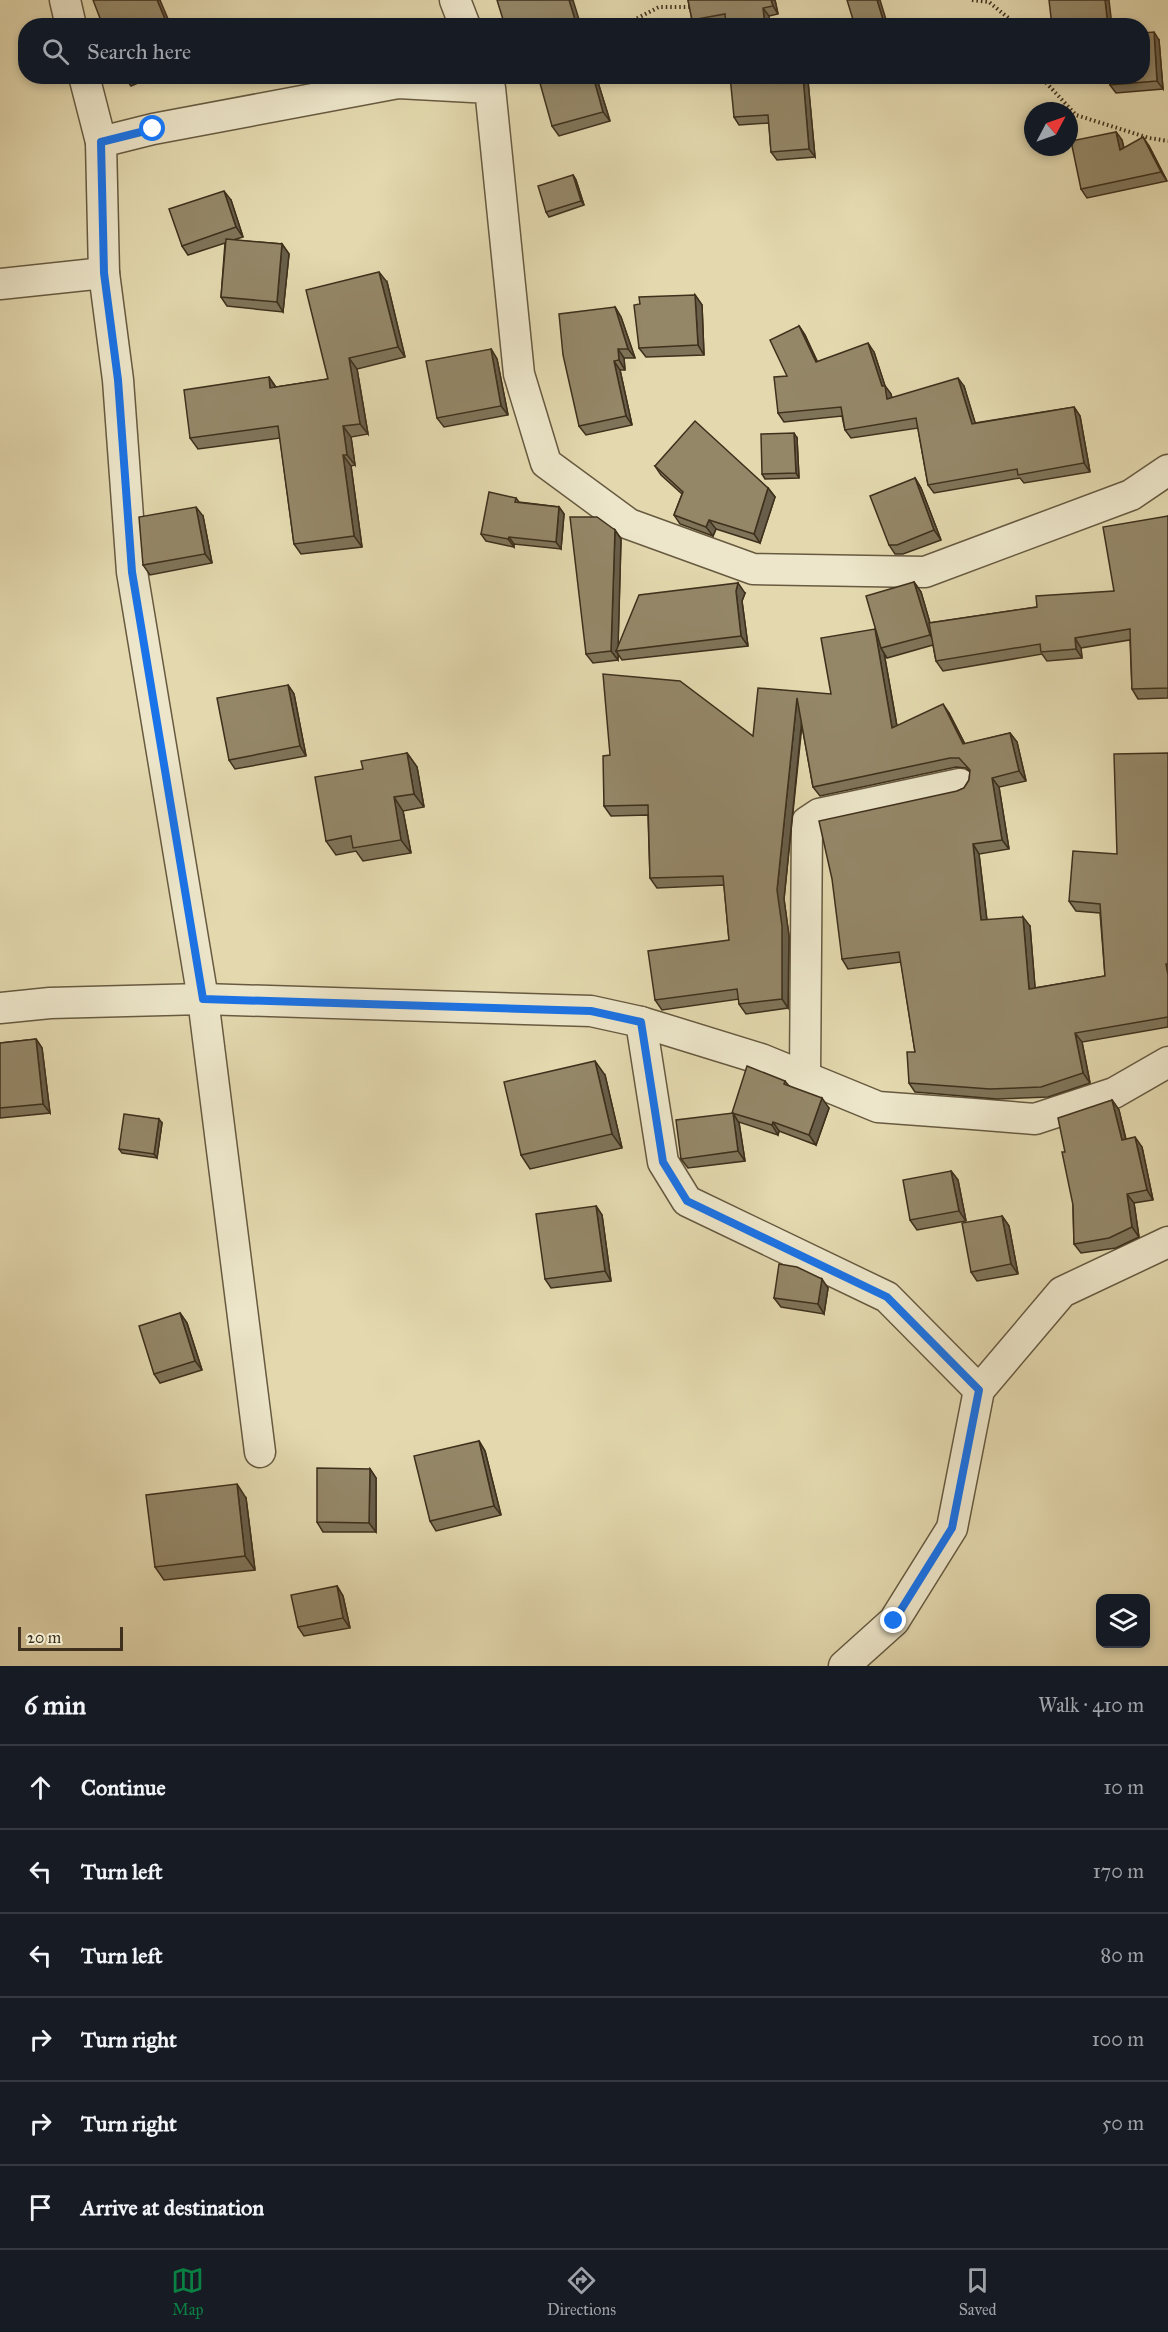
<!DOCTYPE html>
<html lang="en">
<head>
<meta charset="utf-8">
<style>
	body { margin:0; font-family:"IM FELL Great Primer",serif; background:#20242c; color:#f1f3f6 }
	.controls { position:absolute; right:18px; bottom:18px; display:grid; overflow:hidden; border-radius:12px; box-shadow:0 3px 9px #0003 }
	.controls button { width:54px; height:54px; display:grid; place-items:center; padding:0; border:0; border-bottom:2px solid #363941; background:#171b24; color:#f1f3f6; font:30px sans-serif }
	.compass { position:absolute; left:1024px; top:102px; width:54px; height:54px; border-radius:50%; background:#171b24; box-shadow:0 3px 9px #0003; rotate:49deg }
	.scale { position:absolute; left:18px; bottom:15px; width:105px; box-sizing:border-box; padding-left:6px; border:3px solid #3e301c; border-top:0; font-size:16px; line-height:21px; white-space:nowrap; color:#3e301c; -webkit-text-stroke:4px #ede6ca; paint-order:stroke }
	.stop { position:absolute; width:18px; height:18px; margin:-14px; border:4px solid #1a73e8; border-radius:50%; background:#fff }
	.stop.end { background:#1a73e8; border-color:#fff; box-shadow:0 2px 6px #0008 }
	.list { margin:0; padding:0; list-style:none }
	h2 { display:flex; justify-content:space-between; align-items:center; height:78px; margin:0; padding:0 24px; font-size:26px }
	h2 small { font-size:20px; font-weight:400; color:#9ea1a6 }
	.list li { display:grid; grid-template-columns:39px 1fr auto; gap:18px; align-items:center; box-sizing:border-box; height:84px; padding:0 24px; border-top:2px solid #363941 }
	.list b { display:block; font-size:22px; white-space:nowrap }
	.list em { font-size:20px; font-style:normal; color:#9ea1a6 }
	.icon { flex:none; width:33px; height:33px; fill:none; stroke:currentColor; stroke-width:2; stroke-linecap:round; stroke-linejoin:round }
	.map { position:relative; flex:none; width:1168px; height:1666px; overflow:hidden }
	.search { position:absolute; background:#171b24; box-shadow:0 3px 9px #0003; left:18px; right:18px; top:18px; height:66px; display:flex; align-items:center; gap:15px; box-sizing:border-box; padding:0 21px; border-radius:24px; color:#9ea1a6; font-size:22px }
	.sheet { height:582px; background:#171b24 }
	nav { display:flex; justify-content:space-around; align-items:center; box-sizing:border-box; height:84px; border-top:2px solid #363941; background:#171b24; font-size:16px; color:#9ea1a6 }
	nav a { display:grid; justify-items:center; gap:3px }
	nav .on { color:#0b8043 }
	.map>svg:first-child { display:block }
</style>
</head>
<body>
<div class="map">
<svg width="1168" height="1666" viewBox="0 0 1168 1666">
	<rect width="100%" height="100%" fill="#e3d8ae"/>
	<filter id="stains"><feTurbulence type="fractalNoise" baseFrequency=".00333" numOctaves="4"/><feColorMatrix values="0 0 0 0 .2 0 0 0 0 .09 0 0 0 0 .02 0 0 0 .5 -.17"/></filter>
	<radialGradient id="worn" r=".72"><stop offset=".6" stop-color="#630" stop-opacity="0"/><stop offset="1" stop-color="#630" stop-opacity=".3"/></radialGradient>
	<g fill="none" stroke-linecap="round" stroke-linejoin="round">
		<defs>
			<g id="minor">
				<path d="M65 0 71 26"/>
				<path d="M455 0 465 26"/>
				<path d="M84 76 101 142"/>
				<path d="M104 273 118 380 132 572 203 999 260 1452"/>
				<path d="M0 284 104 273 101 142 153 129 398 83 490 88 519 374 546 463 629 524 753 569 925 572 1131 495 1168 470"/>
				<path d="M0 1008 50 1003 203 999 591 1011 641 1022 663 1162 687 1201 887 1297 979 1390"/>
				<path d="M641 1022 761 1059 878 1107 973 1114 1035 1119 1114 1093 1168 1062"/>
				<path d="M805 1076 807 822 819 814 960 784"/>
				<path d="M844 1666 894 1621 952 1528 979 1390 1062 1292 1168 1242"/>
			</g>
		</defs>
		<use href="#minor" stroke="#675a40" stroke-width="33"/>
		<g stroke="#3e301c" stroke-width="4" stroke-dasharray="1.5 3" stroke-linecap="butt">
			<path d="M972 0 989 2 1018 26"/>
			<path d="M616 26 628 23 659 7H692"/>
			<path d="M1040 76 1076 115 1149 138 1168 141"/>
		</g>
		<use href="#minor" stroke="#ede6ca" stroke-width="30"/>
	</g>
	<g fill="#7f7459" stroke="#3e301c" stroke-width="1.5">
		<path d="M688 0H775L778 14 769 16 710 26H696L692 20Z"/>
		<path d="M1159 40 1163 89 1116 93 1110 85Z"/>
		<path d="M124 76H154L131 86Z"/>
		<path d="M596 76 610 121 559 136 552 126Z"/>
		<path d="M808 81 815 157 777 160 771 152 769 123 739 125 734 117Z"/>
		<path d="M1116 132 1122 140 1124 148 1149 146 1167 181 1087 198 1081 189Z"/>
		<path d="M573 175 576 180 584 205 549 217 546 212Z"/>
		<path d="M231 200 243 237 233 240 282 244 289 254 283 312 227 306 221 297 225 243 188 255 182 246Z"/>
		<path d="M387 282 405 357 357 369 368 434 351 437 355 465 351 466 362 547 301 554 294 544 280 438 198 449 190 438 269 377 276 387 328 379Z"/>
		<path d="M695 295 702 305 704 355 646 357 639 348Z"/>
		<path d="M615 307 621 317 635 358H624L625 370H620L632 425 586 435 579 426Z"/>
		<path d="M799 326 805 335 817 362 874 352 885 386 891 394 892 398 964 386 975 423 1074 407 1080 416 1090 472 1024 483 1020 478 934 493 928 485 918 428 851 438 845 430 842 416 784 422 778 413Z"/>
		<path d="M491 349 497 359 508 415 444 427 437 418Z"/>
		<path d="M797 438 799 478 765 479 762 474Z"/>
		<path d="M655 466 768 488 775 497 760 543 716 529 713 536 680 524 674 515 682 494 661 475Z"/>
		<path d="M915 478 921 488 941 540 903 554H895L889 545Z"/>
		<path d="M516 498 519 502 559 507 564 514 561 549 514 544V547L486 541 481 534Z"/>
		<path d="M203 516 212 563 150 575 143 565Z"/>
		<path d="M1168 516V698L1138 699 1132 689 1130 640 1081 648 1082 658 1047 661 1042 654 943 671 936 661 933 645 887 658 884 653 897 726 949 713 965 744 1010 733 1017 742 1026 781 999 787 1009 849 979 854 987 920 1030 926 1035 988 1105 976 1100 913 1076 911 1069 901 1117 854 1168 753V1027L1082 1042 1090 1083 1048 1097 997 1099 915 1092 909 1083 915 1052 901 962 848 969 842 959 957 791 964 788 969 780 970 772 966 768 956 767 820 796 813 787 802 725 784 899 789 936 788 1008 746 1014 739 1004V999L662 1010 655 1000 729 940 724 885 657 888 650 878 648 815 611 816 604 806 610 755 753 736 831 694 875 629 914 582 921 592 930 623 1037 607 1114 591Z"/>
		<path d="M615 530 621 539 618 644 745 593 742 601 748 646 622 660 618 654V660L593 663 586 654Z"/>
		<path d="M288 685 294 694 306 756 235 769 229 760Z"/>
		<path d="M407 753 417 767 424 807 403 811 411 853 363 861 356 851 336 855 326 841 363 769Z"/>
		<path d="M36 1039 42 1048 50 1113 0 1118V1043Z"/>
		<path d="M605 1075 622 1148 530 1169 521 1155Z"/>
		<path d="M785 1081 789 1086 829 1108 816 1145 779 1131 778 1135 739 1122 745 1161 688 1168 681 1159 733 1113Z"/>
		<path d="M1112 1100 1119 1110 1126 1139 1142 1147 1153 1200 1134 1203 1139 1237 1116 1248 1081 1253 1074 1244 1073 1205Z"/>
		<path d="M162 1123 157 1158 122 1153 119 1149Z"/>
		<path d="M951 1171 958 1180 966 1221 917 1230 910 1220Z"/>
		<path d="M596 1206 602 1215 611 1281 551 1288 545 1279Z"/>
		<path d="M1002 1216 1009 1226 1018 1274 977 1281 971 1272Z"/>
		<path d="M828 1288 824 1314 781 1307 774 1298Z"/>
		<path d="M180 1313 187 1323 202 1370 160 1383 154 1374Z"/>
		<path d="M479 1441 485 1451 501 1515 436 1531 430 1521Z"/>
		<path d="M370 1469 376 1478V1532H323L317 1522Z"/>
		<path d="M246 1498 255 1570 164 1580 155 1567Z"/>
		<path d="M337 1586 343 1596 350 1628 304 1636 298 1627Z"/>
	</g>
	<g fill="#685e49" stroke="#3e301c" stroke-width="1.5">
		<path d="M157 0H160L171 26H168Z"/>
		<path d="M569 0H573L581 26H577Z"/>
		<path d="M771 0H775L778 14 773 6Z"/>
		<path d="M877 0H880L888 26H885Z"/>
		<path d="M1105 0H1109L1112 26H1108Z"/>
		<path d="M763 8 769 16 770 26H765Z"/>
		<path d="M1154 32 1159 40 1163 89 1157 81Z"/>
		<path d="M593 76H596L610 121 603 112Z"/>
		<path d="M803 76H805L808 81 815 157 809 149Z"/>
		<path d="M1116 132 1122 140 1126 158 1120 150Z"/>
		<path d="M1143 137 1149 146 1167 181 1161 172Z"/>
		<path d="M573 175 576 180 584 205 581 201Z"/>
		<path d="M224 191 231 200 243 237 236 227Z"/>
		<path d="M282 244 289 254 283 312 277 302Z"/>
		<path d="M379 272 387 282 405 357 398 347Z"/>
		<path d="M695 295 702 305 704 355 698 345Z"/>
		<path d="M615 307 621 317 635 358 628 349Z"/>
		<path d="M799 326 805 335 822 371 816 362Z"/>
		<path d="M868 343 874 352 885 386 891 394 893 408 887 399 882 386Z"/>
		<path d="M491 349 497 359 508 415 501 406Z"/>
		<path d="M618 349 624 358 625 370 619 360Z"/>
		<path d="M349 358 357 369 368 434 360 424Z"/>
		<path d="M614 361 620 370 632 425 626 416Z"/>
		<path d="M269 377 276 388H270Z"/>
		<path d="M958 378 964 386 978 432 972 424Z"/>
		<path d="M1074 407 1080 416 1090 472 1084 463Z"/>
		<path d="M343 426 351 437 355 465 347 455Z"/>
		<path d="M794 433 797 438 799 478 796 473Z"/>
		<path d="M343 455 351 466 362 547 354 536Z"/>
		<path d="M915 478 921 488 941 540 934 530Z"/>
		<path d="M768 488 775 497 760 543 754 534Z"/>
		<path d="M196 507 203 516 212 563 205 554Z"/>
		<path d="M559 507 564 514 561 549 556 542Z"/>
		<path d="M709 520 716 529 713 536 706 527Z"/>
		<path d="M615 530 621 539 618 650 616 651 618 654V660L611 651Z"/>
		<path d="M509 537 514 544V547L508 539Z"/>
		<path d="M914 582 921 592 936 644 930 635Z"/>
		<path d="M738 583 745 593 742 601 748 646 741 636 736 591Z"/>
		<path d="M875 629 881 638V648L884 653 899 738 892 728Z"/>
		<path d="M1075 638 1081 648 1082 658 1076 649Z"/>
		<path d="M288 685 294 694 306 756 300 746Z"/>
		<path d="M797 698 803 708 784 899 789 936 788 1008 782 999 777 890Z"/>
		<path d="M943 704 949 713 970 754 963 744Z"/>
		<path d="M1010 733 1017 742 1026 781 1019 771Z"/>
		<path d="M407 753 417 767 424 807 414 794Z"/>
		<path d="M992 778 999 787 1009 849 1002 840Z"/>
		<path d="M394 797 403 811 411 853 401 840Z"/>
		<path d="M973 844 979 854 988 930 981 920Z"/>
		<path d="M1023 917 1030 926 1036 999 1029 989Z"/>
		<path d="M1075 1033 1082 1042 1090 1083 1083 1073Z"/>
		<path d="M36 1039 42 1048 50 1113 43 1104Z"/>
		<path d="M595 1061 605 1075 622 1148 612 1134Z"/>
		<path d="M822 1098 829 1108 816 1145 809 1135Z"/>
		<path d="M1112 1100 1119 1110 1128 1150 1122 1140Z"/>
		<path d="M733 1113 739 1123 745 1161 738 1151Z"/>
		<path d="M159 1119 162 1123 157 1158 154 1154Z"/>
		<path d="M773 1122 779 1131 778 1135 772 1125Z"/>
		<path d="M1135 1137 1142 1147 1153 1200 1147 1190Z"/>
		<path d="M951 1171 958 1180 966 1221 959 1211Z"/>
		<path d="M1127 1194 1134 1203 1139 1237 1132 1227Z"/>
		<path d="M596 1206 602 1215 611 1281 605 1271Z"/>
		<path d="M1002 1216 1009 1226 1018 1274 1011 1264Z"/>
		<path d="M822 1279 828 1288 824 1314 818 1304Z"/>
		<path d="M180 1313 187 1323 202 1370 195 1361Z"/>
		<path d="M479 1441 485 1451 501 1515 494 1506Z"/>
		<path d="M370 1469 376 1478V1532L369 1523Z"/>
		<path d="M237 1484 246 1498 255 1570 245 1556Z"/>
		<path d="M337 1586 343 1596 350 1628 343 1618Z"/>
	</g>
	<g fill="#948768" stroke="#3e301c" stroke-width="1.5">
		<path d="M93 0H157L168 26H103Z"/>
		<path d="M497 0H569L577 26H505Z"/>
		<path d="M688 0H771L773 6 763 8 765 26H726L725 14 692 20Z"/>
		<path d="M847 0H877L885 26H855Z"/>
		<path d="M1049 0H1105L1108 26H1052Z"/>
		<path d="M1154 32 1157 81 1110 85V76H1143V33Z"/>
		<path d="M538 76H593L603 112 552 126Z"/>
		<path d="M730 76H803L809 149 771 152 768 115 734 117Z"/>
		<path d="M1116 132 1120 150 1143 137 1161 172 1081 189 1071 141Z"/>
		<path d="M573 175 581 201 546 212 538 186Z"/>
		<path d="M224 191 236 227 182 246 169 209Z"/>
		<path d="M226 239 282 244 277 302 221 297Z"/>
		<path d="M379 272 398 347 349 358 360 424 343 426 347 455H343L354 536 294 544 278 426 190 438 184 390 269 377 270 388 328 379 306 290Z"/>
		<path d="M695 295 698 345 639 348 634 305 640 304 639 297Z"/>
		<path d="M615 307 628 349H618L619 360 614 361 626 416 579 426 563 355 559 314Z"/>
		<path d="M799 326 816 362 868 343 882 386H885L887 399 958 378 972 424 1074 407 1084 463 1018 475 1017 469 928 485 916 418 845 430 841 407 778 413 774 377 787 376 770 340Z"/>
		<path d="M491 349 501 406 437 418 426 361Z"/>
		<path d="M695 421 768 488 754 534 709 520 706 527 674 515 683 492 655 466Z"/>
		<path d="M794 433 796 473 762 474 761 434Z"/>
		<path d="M915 478 934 530 897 545H889L870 496Z"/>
		<path d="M489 492 516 498 515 502 559 507 556 542 509 537 508 539 481 534Z"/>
		<path d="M196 507 205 554 143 565 139 517Z"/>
		<path d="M1168 516V688L1132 689 1130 629 1075 638 1076 649 1041 652 1040 644 936 661 929 623 1037 607 1036 596 1114 591 1103 527Z"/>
		<path d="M570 517H597L615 530 611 651 586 654Z"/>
		<path d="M914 582 930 635 881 648 866 596Z"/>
		<path d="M738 583 736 591 741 636 616 651 639 595Z"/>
		<path d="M875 629 892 728 943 704 963 744 1010 733 1019 771 992 778 1002 840 973 844 981 920 1023 917 1029 989 1105 976 1100 904 1069 901 1073 851 1117 854 1114 754 1168 753V964H1166L1168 975V1017L1075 1033 1083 1073 1041 1087 990 1089 909 1083 907 1052H915L899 952 842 959 832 879 819 821 957 791 964 788 969 780 970 770 959 758H950L813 787 797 698 777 890 782 926V999L739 1004 737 989 655 1000 648 951 729 940 723 876 650 878 648 805 604 806 603 756 610 755 603 674 680 681 753 736 758 688 831 694 821 638Z"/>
		<path d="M288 685 300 746 229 760 217 698Z"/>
		<path d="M407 753 414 794 394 797 401 840 353 848 351 836 326 841 315 777 363 769 361 761Z"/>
		<path d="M36 1039 43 1104 0 1108V1043Z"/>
		<path d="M595 1061 612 1134 521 1155 504 1082Z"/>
		<path d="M747 1066 785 1081 784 1084 822 1098 809 1135 773 1122 772 1125 732 1113Z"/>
		<path d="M1112 1100 1122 1140 1135 1137 1147 1190 1127 1194 1132 1227 1109 1238 1074 1244 1073 1205 1062 1152H1065L1058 1118Z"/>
		<path d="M733 1113 738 1151 681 1159 676 1120Z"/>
		<path d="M124 1114 159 1119 154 1154 119 1149Z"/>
		<path d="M951 1171 959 1211 910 1220 903 1180Z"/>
		<path d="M596 1206 605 1271 545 1279 536 1214Z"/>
		<path d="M1002 1216 1011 1264 971 1272 962 1223Z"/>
		<path d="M779 1264 797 1267 822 1279 818 1304 774 1298Z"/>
		<path d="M180 1313 195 1361 154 1374 139 1326Z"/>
		<path d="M479 1441 494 1506 430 1521 414 1456Z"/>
		<path d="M317 1468 370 1469 369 1523 317 1522Z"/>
		<path d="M237 1484 245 1556 155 1567 146 1495Z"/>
		<path d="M337 1586 343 1618 298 1627 291 1595Z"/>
	</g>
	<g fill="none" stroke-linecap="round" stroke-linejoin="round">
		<path stroke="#1a73e8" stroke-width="8" d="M153 129 101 142 104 273 118 380 132 572 203 999 591 1011 641 1022 663 1162 687 1201 887 1297 979 1390 952 1528 894 1621"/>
	</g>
	<rect width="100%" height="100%" filter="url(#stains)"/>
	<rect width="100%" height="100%" fill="url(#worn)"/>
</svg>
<div class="controls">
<button><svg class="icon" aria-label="layers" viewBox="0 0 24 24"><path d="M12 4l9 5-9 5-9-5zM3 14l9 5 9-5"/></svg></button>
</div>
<svg class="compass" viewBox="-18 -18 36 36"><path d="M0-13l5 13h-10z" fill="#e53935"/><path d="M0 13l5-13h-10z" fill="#9ea1a6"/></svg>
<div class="scale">20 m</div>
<div class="stop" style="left:153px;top:129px"></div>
<div class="stop end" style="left:894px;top:1621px"></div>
<div class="search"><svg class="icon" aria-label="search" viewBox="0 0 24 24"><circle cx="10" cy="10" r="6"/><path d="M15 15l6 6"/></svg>Search here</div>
</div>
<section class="sheet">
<h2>6 min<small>Walk · 410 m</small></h2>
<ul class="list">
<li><svg class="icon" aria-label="ahead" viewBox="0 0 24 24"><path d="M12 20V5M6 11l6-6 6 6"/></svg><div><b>Continue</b></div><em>10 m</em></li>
<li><svg class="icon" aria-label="left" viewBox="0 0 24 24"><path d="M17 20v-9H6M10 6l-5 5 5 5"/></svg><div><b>Turn left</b></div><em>170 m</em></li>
<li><svg class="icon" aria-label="left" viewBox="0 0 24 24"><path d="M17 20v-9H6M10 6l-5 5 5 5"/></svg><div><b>Turn left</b></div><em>80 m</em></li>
<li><svg class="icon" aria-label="right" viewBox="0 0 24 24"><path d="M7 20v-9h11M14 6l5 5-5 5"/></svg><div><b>Turn right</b></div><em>100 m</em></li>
<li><svg class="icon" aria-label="right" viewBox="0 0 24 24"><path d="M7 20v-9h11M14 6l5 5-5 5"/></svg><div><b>Turn right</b></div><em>50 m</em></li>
<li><svg class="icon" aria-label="arrive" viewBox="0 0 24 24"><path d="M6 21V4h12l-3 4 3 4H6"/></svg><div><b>Arrive at destination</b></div></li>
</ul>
</section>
<nav>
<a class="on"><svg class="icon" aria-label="map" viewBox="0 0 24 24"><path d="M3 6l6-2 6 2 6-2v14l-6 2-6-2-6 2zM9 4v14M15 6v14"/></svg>Map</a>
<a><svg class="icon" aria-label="directions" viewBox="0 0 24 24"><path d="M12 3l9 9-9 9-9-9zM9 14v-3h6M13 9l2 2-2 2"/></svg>Directions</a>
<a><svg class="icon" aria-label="saved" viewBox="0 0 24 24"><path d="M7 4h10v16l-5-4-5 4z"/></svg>Saved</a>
</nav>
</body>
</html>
